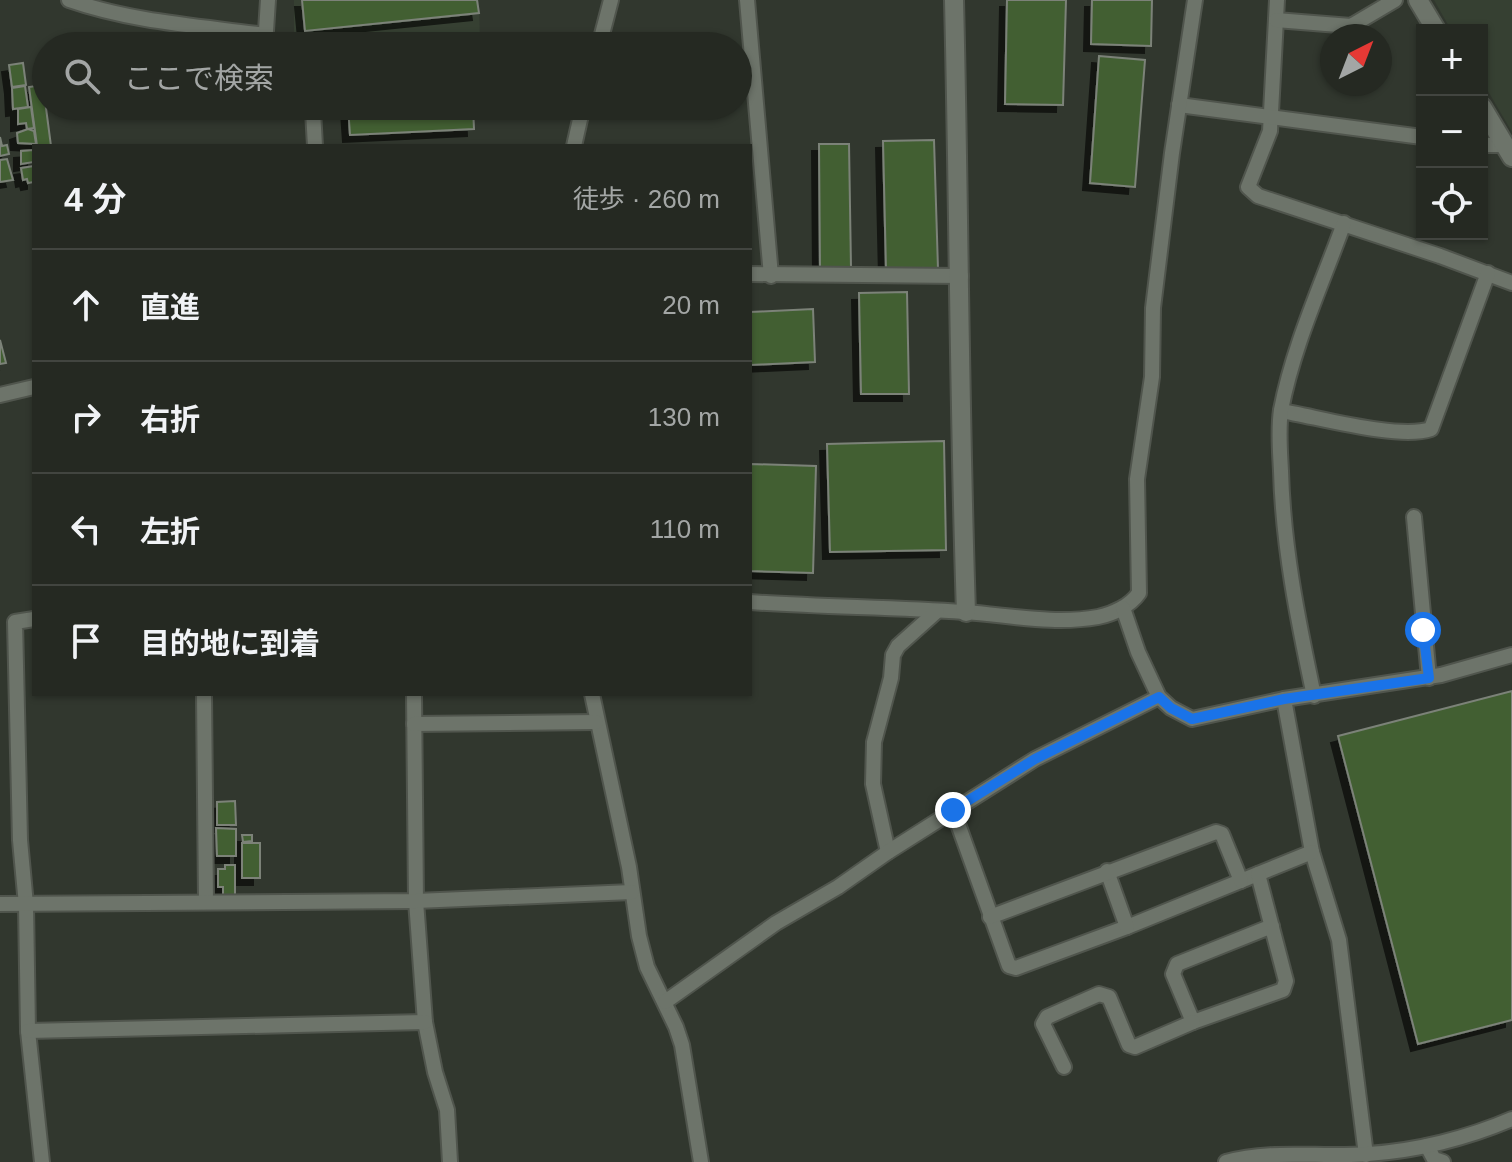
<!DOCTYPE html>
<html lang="ja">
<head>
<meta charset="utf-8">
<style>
	body { margin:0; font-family:Helvetica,"Noto Sans JP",sans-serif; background:#31352f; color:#f1f3f6 }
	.controls { position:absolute; right:24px; top:24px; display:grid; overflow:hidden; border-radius:0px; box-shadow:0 2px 6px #0004 }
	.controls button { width:72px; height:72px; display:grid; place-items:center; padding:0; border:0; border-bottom:2px solid #424540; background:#252922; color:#f1f3f6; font:40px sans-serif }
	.compass { position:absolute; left:1320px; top:24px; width:72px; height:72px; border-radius:50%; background:#252922; box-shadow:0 2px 6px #0004; rotate:42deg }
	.stop { position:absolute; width:24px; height:24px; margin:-18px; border:6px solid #1a73e8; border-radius:50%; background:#fff }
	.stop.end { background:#1a73e8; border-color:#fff; box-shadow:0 2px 8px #0008 }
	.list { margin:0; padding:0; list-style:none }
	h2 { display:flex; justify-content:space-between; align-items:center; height:104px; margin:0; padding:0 32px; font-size:34px }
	h2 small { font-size:26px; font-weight:400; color:#a3a6a5 }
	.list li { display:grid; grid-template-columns:52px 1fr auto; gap:24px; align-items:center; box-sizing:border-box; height:112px; padding:0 32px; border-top:2px solid #424540 }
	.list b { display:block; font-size:30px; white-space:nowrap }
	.list em { font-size:26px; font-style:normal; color:#a3a6a5 }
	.icon { flex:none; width:44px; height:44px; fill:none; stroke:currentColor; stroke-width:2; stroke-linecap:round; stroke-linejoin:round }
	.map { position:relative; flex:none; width:1512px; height:1162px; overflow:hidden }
	.search { position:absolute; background:#252922; box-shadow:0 2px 6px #0004; left:32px; top:32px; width:720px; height:88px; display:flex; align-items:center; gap:20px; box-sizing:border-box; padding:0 28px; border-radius:44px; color:#a3a6a5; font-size:30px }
	.panel { position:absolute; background:#252922; box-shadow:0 2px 6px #0004; left:32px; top:144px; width:720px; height:552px; border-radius:0px }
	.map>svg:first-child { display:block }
</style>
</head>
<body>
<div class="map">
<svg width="1512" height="1162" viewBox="0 0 1512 1162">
	<defs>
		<filter id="shadow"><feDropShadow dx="-7" dy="7" stdDeviation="0" flood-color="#0009"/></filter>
	</defs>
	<rect width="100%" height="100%" fill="#31372e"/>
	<g fill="#364032">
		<path d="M294 0H479L480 46H294Z"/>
		<path d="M1434 0H1512V132L1482 81V30H1451Z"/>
	</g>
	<g fill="#425f33" stroke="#7b8278" stroke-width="2" filter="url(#shadow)">
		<path d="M302 0H477L479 13 305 31Z"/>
		<path d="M1007 0H1066L1063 105 1005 104Z"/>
		<path d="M1092 0H1152L1151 46 1091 44Z"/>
		<path d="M474 34 475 46H375Z"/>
		<path d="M1099 56 1145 60 1135 187 1090 183Z"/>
		<path d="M23 63 26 85 12 87 9 65Z"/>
		<path d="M43 85 51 146H37L29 87Z"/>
		<path d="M25 86 28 107 13 109 12 88Z"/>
		<path d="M348 106H473L474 129 350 135Z"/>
		<path d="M31 107 34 128 27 129 26 123 18 124V109Z"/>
		<path d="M28 129 34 131 36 144 18 143 17 133Z"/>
		<path d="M0 137 2 146 7 145 9 154 0 156Z"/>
		<path d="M934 140 938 269 886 270 883 141Z"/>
		<path d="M819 144H849L851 268 820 269Z"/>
		<path d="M34 150V162L21 164V151Z"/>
		<path d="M7 159 13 180 0 182V160Z"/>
		<path d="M34 166V182L28 183 27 179 23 180 21 168Z"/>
		<path d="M907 292 909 394H861L859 293Z"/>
		<path d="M813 309 815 362 750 365V312Z"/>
		<path d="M0 340 6 363 0 364Z"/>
		<path d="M944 441 946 550 830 552 827 444Z"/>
		<path d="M750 464 816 466 813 573 750 571Z"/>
		<path d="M1512 691V1020L1418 1044 1338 736Z"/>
		<path d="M235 801 236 825H217V802Z"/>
		<path d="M216 828 236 829V856H217Z"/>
		<path d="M242 835H252V841L243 842Z"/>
		<rect x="242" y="843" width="18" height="35"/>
		<path d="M225 865H235V895H223V887H218V869H225Z"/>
	</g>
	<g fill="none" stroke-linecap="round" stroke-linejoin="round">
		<defs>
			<g id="minor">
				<path d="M69 0C132 22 199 26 265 35"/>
				<path d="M747 0 771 276"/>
				<path d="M1277 0 1270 131 1248 187 1258 196 1440 256 1512 283"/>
				<path d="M1276 20 1351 26 1395 0"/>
				<path d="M265 46 268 0"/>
				<path d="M599 46 611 0"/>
				<path d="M1179 105 1422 137"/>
				<path d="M310 106 313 111 315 146"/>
				<path d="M1482 145H1505"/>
				<path d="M574 146 583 106"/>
				<path d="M750 274 961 276"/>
				<path d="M0 395 34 387"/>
				<path d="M1281 411C1318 417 1398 440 1431 429L1488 273"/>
				<path d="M1414 517 1429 678"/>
				<path d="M750 602C821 607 893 607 964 612 1009 615 1053 625 1098 617 1113 614 1130 606 1139 593L1137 479 1152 377 1153 308 1172 153 1195 0"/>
				<path d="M1123 608 1138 652 1159 697 1171 708 1192 719 1284 699 1441 675 1512 655"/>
				<path d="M34 619 15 622 20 840 26 905 28 1031 42 1162"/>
				<path d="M204 694 206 901"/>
				<path d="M414 694 416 901 425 1022 435 1072 447 1110 450 1162"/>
				<path d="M592 694 629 867 639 936 647 967 676 1027 682 1045 701 1162"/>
				<path d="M1314 696C1298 621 1283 547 1281 471 1280 451 1278 430 1281 410 1293 346 1322 284 1344 223"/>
				<path d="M1284 699 1312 852 1339 940 1366 1155"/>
				<path d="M414 724 596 722"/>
				<path d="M953 810 1009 966 1016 968 1127 927 1312 852"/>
				<path d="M888 852 873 784 874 742 891 678 893 655 898 646 937 611"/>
				<path d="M1107 871 1127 927"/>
				<path d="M1258 874 1286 981 1283 990 1193 1022 1173 974 1177 964 1272 926"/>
				<path d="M0 904 416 901 632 892"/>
				<path d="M990 917 1216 832 1222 834 1241 881"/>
				<path d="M665 1002 776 923 838 887 888 852 1035 759 1159 697"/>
				<path d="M28 1031 425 1022"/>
				<path d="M1064 1067 1043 1024 1047 1017 1099 994 1109 997 1129 1045 1135 1047 1193 1022"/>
				<path d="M1427 1146 1434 1159 1443 1162"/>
				<path d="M1226 1162C1272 1149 1321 1158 1368 1154 1416 1151 1468 1138 1512 1119"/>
			</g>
			<g id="tertiary">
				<path d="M954 0C959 204 959 408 966 612"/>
				<path d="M1418 0 1436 30"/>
				<path d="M1482 107 1512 157"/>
			</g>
		</defs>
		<use href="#minor" stroke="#50554d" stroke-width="18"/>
		<use href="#tertiary" stroke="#50554d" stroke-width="22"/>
		<use href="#minor" stroke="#6d746a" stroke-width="14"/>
		<use href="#tertiary" stroke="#6d746a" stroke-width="18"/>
	</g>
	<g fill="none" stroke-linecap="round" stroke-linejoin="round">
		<path stroke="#1a73e8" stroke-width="10" d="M953 810 1035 759 1159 697 1171 708 1192 719 1284 699 1429 678 1423 630"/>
	</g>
</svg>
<div class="controls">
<button>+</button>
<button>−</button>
<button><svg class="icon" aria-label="locate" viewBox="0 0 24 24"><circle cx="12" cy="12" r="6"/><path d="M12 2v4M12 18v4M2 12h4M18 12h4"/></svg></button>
</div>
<svg class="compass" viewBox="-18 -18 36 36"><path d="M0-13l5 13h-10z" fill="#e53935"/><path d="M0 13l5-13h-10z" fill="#a3a6a5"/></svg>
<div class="stop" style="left:1423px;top:630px"></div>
<div class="stop end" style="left:953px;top:810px"></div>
<div class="search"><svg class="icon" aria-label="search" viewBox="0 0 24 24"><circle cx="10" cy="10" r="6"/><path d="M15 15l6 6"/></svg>ここで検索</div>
<section class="panel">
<h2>4 分<small>徒歩 · 260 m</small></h2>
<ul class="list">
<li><svg class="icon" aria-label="ahead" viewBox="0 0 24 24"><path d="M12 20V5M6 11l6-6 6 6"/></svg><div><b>直進</b></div><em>20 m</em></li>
<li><svg class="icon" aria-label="right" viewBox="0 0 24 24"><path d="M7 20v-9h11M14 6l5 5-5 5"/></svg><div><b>右折</b></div><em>130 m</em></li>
<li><svg class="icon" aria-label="left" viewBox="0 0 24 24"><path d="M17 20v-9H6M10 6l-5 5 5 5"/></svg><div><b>左折</b></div><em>110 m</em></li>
<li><svg class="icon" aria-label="arrive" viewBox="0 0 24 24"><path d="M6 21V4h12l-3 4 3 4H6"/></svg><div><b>目的地に到着</b></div></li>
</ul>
</section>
</div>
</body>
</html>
